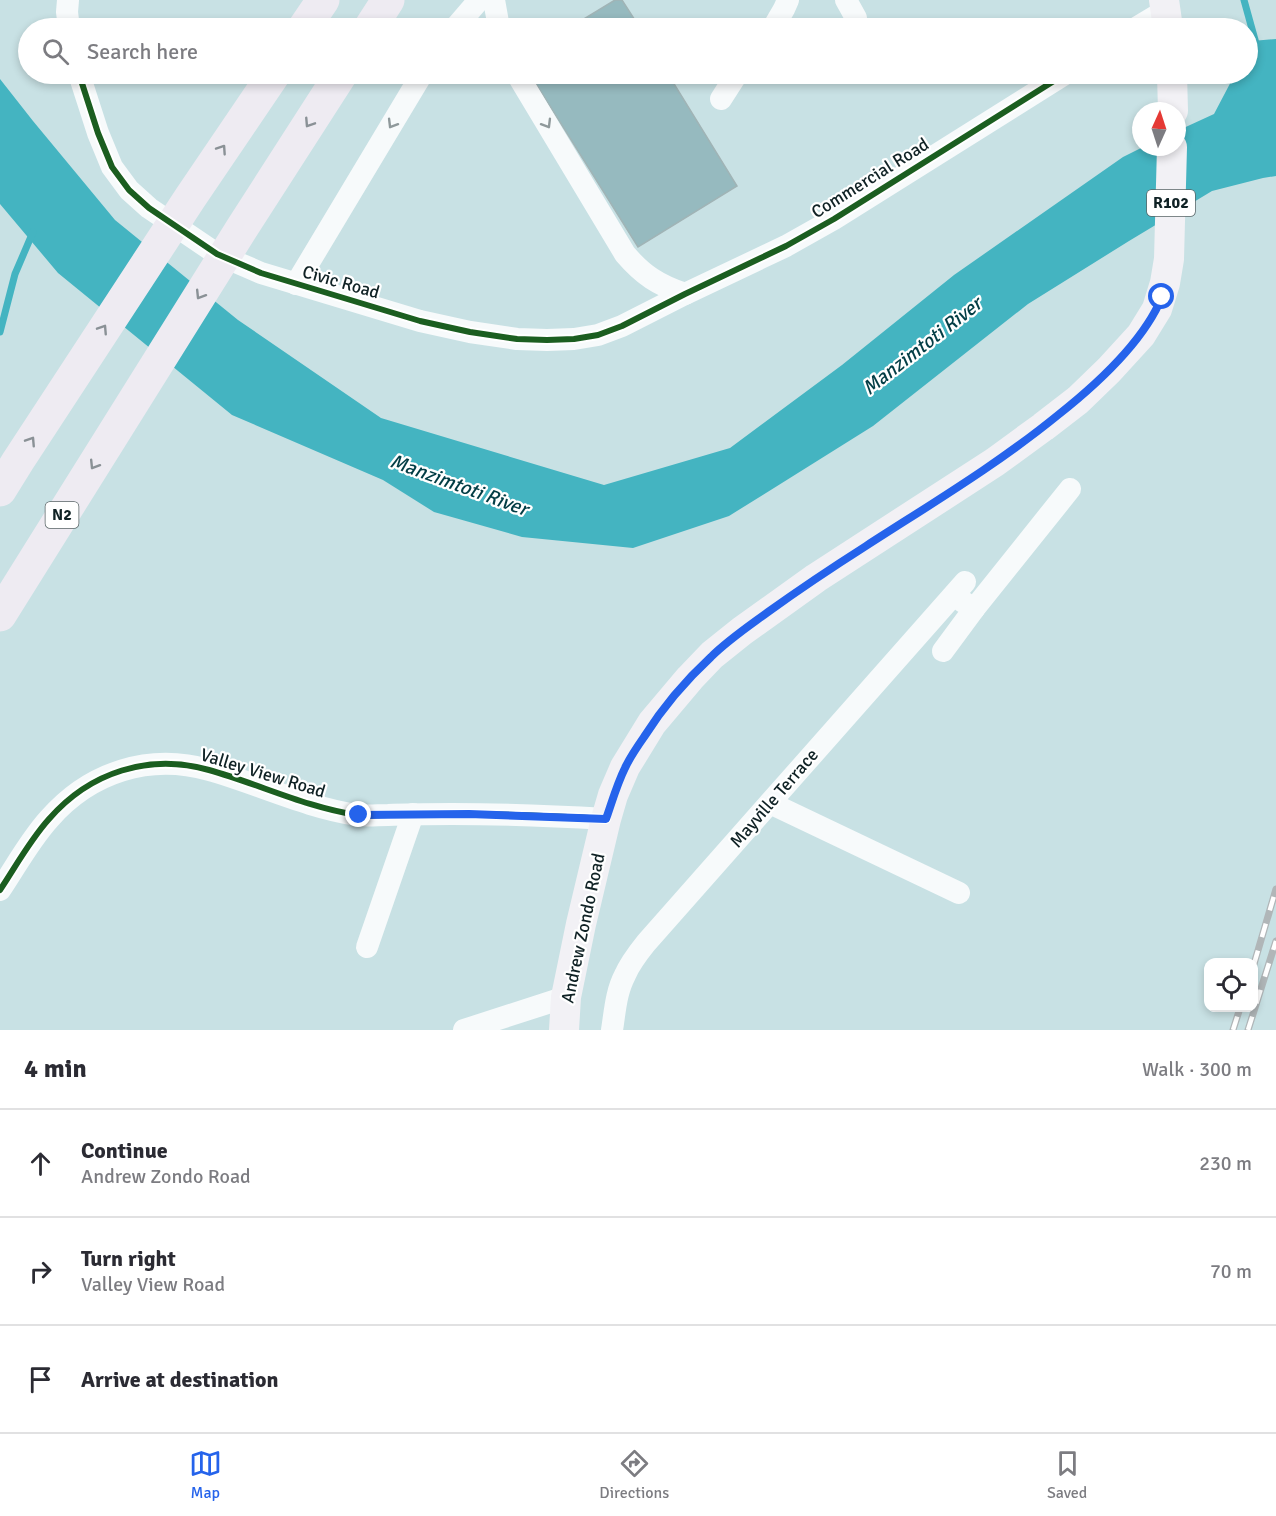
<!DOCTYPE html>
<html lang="en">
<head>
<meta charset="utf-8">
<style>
	body { margin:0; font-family:Signika,sans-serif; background:#f7f7f7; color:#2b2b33 }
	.controls { position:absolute; right:18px; bottom:18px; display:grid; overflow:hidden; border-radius:12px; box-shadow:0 3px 9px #0003 }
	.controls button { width:54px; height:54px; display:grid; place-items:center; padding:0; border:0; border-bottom:2px solid #e1e1e2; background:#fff; color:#2b2b33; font:30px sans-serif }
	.compass { position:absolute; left:1132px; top:102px; width:54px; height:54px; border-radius:50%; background:#fff; box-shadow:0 3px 9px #0003; rotate:3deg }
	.stop { position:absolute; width:18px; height:18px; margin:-14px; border:4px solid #2563eb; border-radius:50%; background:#fff }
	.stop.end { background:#2563eb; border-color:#fff; box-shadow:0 2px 6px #0008 }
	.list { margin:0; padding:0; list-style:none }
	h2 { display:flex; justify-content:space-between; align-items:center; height:78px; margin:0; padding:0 24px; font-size:26px }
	h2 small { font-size:20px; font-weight:400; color:#7c7c81 }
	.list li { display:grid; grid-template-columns:39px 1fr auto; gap:18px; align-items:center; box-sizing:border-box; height:108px; padding:0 24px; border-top:2px solid #e1e1e2 }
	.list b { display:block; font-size:22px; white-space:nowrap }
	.list p { margin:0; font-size:20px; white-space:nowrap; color:#7c7c81 }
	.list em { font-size:20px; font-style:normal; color:#7c7c81 }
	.icon { flex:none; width:33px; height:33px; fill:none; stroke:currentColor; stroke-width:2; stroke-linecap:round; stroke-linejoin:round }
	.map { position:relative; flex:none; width:1276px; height:1030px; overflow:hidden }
	.search { position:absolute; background:#fff; box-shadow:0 3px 9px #0003; left:18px; right:18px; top:18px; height:66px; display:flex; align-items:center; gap:15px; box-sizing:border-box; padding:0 21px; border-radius:33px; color:#7c7c81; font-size:22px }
	.sheet { height:402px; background:#fff }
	nav { display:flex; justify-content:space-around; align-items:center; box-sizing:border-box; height:84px; border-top:2px solid #e1e1e2; background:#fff; font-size:16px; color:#7c7c81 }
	nav a { display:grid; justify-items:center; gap:3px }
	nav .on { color:#2563eb }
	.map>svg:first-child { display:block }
</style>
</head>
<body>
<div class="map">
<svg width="1276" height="1030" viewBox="0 0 1276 1030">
	<rect width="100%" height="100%" fill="#c8e1e4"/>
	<path fill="#44b4c1" d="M1276 39V176L1263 178 1212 191 1129 241 1028 304 873 426 729 516 633 548 522 537 434 512 383 480 232 415 58 273 0 204V79L33 121 115 220 238 320 381 418 604 485 730 448 842 365 954 275 1123 157 1143 147H1177V131L1214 114 1235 74H1248V49L1252 41Z"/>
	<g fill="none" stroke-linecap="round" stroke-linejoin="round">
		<g stroke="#44b4c1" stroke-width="7">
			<path d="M1244 0 1257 47"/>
			<path d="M0 332 15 274 33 232"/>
		</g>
	</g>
	<g fill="#96babf" stroke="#a0b4b6" stroke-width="1.5">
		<path d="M615 0H622L640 28H569Z"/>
		<path d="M530 74H668L737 186 638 247Z"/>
	</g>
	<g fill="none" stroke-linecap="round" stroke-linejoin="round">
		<g stroke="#f7fafb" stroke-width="22">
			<path d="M68 0 67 12 69 28"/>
			<path d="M494 0 499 28"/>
			<path d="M846 0 856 18"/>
			<path d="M455 28 479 0"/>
			<path d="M773 28 784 9 788 0"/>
			<path d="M1136 28 1166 10"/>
			<path d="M79 74 98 133 112 167 129 190 149 208 217 254 261 273 420 321 470 332 517 339 547 340 574 339 598 335 622 326 685 294 786 246 834 219 1065 74"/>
			<path d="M517 74 625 254C643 275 658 285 685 294"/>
			<path d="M721 99 737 74"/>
			<path d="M296 284 422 74"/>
			<path d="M974 609 1070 489"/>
			<path d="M943 651 974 609 962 601"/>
			<path d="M770 803 959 893"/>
			<path d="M0 890C16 866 30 840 49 819 90 772 149 753 209 770 259 784 305 807 357 815 367 816 378 815 388 815 410 814 431 814 452 814 503 814 555 816 606 819"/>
			<path d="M367 947 413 814"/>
			<path d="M464 1030 566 997"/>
			<path d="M612 1030C615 1011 616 992 625 975 630 963 638 953 646 943L965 582"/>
		</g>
		<g stroke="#f2f1f5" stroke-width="30">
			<path d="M1164 0 1168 28"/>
			<path d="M1172 74 1173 111"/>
			<path d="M564 1030 566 997 581 924 606 819 613 795 625 767 652 723 690 678 712 655 742 631 816 578 995 462 1043 427 1078 400 1109 370 1141 335 1157 309 1165 283 1169 259 1172 147"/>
		</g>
		<g stroke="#eeebf2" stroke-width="33">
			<path d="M304 28 323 0"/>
			<path d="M370 28 388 0"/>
			<path d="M0 490 18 461 190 198 274 74"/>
			<path d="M0 615 242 228 341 74"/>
		</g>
		<defs>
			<g id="rail">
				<path d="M1254 964 1276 889"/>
				<path d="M1233 1030 1240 1008"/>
				<path d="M1248 1030 1276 941"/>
			</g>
		</defs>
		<use href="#rail" stroke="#b0b6b8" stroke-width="7"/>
		<use href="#rail" stroke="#fff" stroke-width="4.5" stroke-dasharray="14" stroke-linecap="butt"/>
		<defs>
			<g id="cycleway">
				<path d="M79 74 98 133 112 167 129 190 149 208 217 254 261 273 420 321 470 332 517 339 547 340 574 339 598 335 622 326 685 294 786 246 834 219 1065 74"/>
				<path d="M0 890C16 866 30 840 49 819 90 772 149 753 209 770 259 784 305 807 357 815 367 816 378 815 388 815 410 814 431 814 452 814 503 814 555 816 606 819"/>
			</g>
		</defs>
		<use href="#cycleway" stroke="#fff" stroke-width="10"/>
		<use href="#cycleway" stroke="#1b5e20" stroke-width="6"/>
	</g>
	<defs><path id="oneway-chevron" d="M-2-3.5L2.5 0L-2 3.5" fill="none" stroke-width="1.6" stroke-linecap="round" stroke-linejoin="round" transform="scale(1.5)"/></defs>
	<g stroke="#8a9196">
		<use href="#oneway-chevron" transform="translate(309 123) rotate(123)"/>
		<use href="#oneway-chevron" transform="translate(222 149) rotate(-56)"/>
		<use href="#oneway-chevron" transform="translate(200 295) rotate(122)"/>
		<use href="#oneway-chevron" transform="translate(103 329) rotate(-57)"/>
		<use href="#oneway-chevron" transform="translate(31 441) rotate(-57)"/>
		<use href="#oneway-chevron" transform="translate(94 465) rotate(122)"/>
	</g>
	<g stroke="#8f999b">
		<use href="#oneway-chevron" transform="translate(392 124) rotate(121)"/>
		<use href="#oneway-chevron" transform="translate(547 124) rotate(59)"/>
	</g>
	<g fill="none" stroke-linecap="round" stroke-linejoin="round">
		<path stroke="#2563eb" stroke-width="8" d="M359 815 469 814 606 819C612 802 617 784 625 768 630 757 637 747 644 737 663 707 685 681 711 657 728 640 749 626 768 612 800 589 833 567 866 546 931 504 998 464 1058 415 1096 385 1143 343 1162 297"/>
	</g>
	<g text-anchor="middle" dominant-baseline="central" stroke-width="4.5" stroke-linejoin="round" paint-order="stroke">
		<g fill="#fff" stroke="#586466" stroke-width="1.5">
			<rect x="1147" y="190" width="48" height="26" rx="4.5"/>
			<rect x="45.5" y="502" width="33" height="26" rx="4.5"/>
		</g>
		<g font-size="16" font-weight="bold" fill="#102225">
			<text x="1171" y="203">R102</text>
			<text x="62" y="515">N2</text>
		</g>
		<g font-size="18" fill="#102225" stroke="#fff">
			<text transform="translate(870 178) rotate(-32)">Commercial Road</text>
			<text transform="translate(341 282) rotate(16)">Civic Road</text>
			<text transform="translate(263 773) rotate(17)">Valley View Road</text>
			<text transform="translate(774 798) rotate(-49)">Mayville Terrace</text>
			<text transform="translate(583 928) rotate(-78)">Andrew Zondo Road</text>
		</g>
		<g font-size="20" font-style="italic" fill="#023d45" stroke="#fff">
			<text transform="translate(922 346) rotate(-38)">Manzimtoti River</text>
			<text transform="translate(459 485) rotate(20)">Manzimtoti River</text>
		</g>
	</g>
</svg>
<div class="controls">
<button><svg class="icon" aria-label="locate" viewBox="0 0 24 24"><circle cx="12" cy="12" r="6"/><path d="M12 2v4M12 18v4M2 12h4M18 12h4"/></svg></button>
</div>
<svg class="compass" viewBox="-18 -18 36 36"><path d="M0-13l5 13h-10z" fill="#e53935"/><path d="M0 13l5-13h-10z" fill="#7c7c81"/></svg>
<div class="stop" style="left:1162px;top:297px"></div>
<div class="stop end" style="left:359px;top:815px"></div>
<div class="search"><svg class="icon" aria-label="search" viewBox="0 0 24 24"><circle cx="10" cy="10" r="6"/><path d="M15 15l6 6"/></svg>Search here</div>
</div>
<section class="sheet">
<h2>4 min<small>Walk · 300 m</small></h2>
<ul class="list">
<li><svg class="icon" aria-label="ahead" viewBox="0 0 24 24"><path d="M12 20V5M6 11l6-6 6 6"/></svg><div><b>Continue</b><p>Andrew Zondo Road</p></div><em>230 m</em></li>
<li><svg class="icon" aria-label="right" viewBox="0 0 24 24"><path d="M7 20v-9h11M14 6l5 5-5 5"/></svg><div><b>Turn right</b><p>Valley View Road</p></div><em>70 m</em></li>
<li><svg class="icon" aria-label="arrive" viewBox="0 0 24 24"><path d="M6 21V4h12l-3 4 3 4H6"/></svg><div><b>Arrive at destination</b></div></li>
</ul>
</section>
<nav>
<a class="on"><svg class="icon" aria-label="map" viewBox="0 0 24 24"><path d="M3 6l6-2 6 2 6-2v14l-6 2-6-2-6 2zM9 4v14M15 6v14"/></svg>Map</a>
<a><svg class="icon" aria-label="directions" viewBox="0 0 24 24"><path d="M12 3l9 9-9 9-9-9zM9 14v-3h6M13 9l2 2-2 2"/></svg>Directions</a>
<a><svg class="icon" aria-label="saved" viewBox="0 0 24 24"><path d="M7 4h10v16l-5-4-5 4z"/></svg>Saved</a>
</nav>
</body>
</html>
